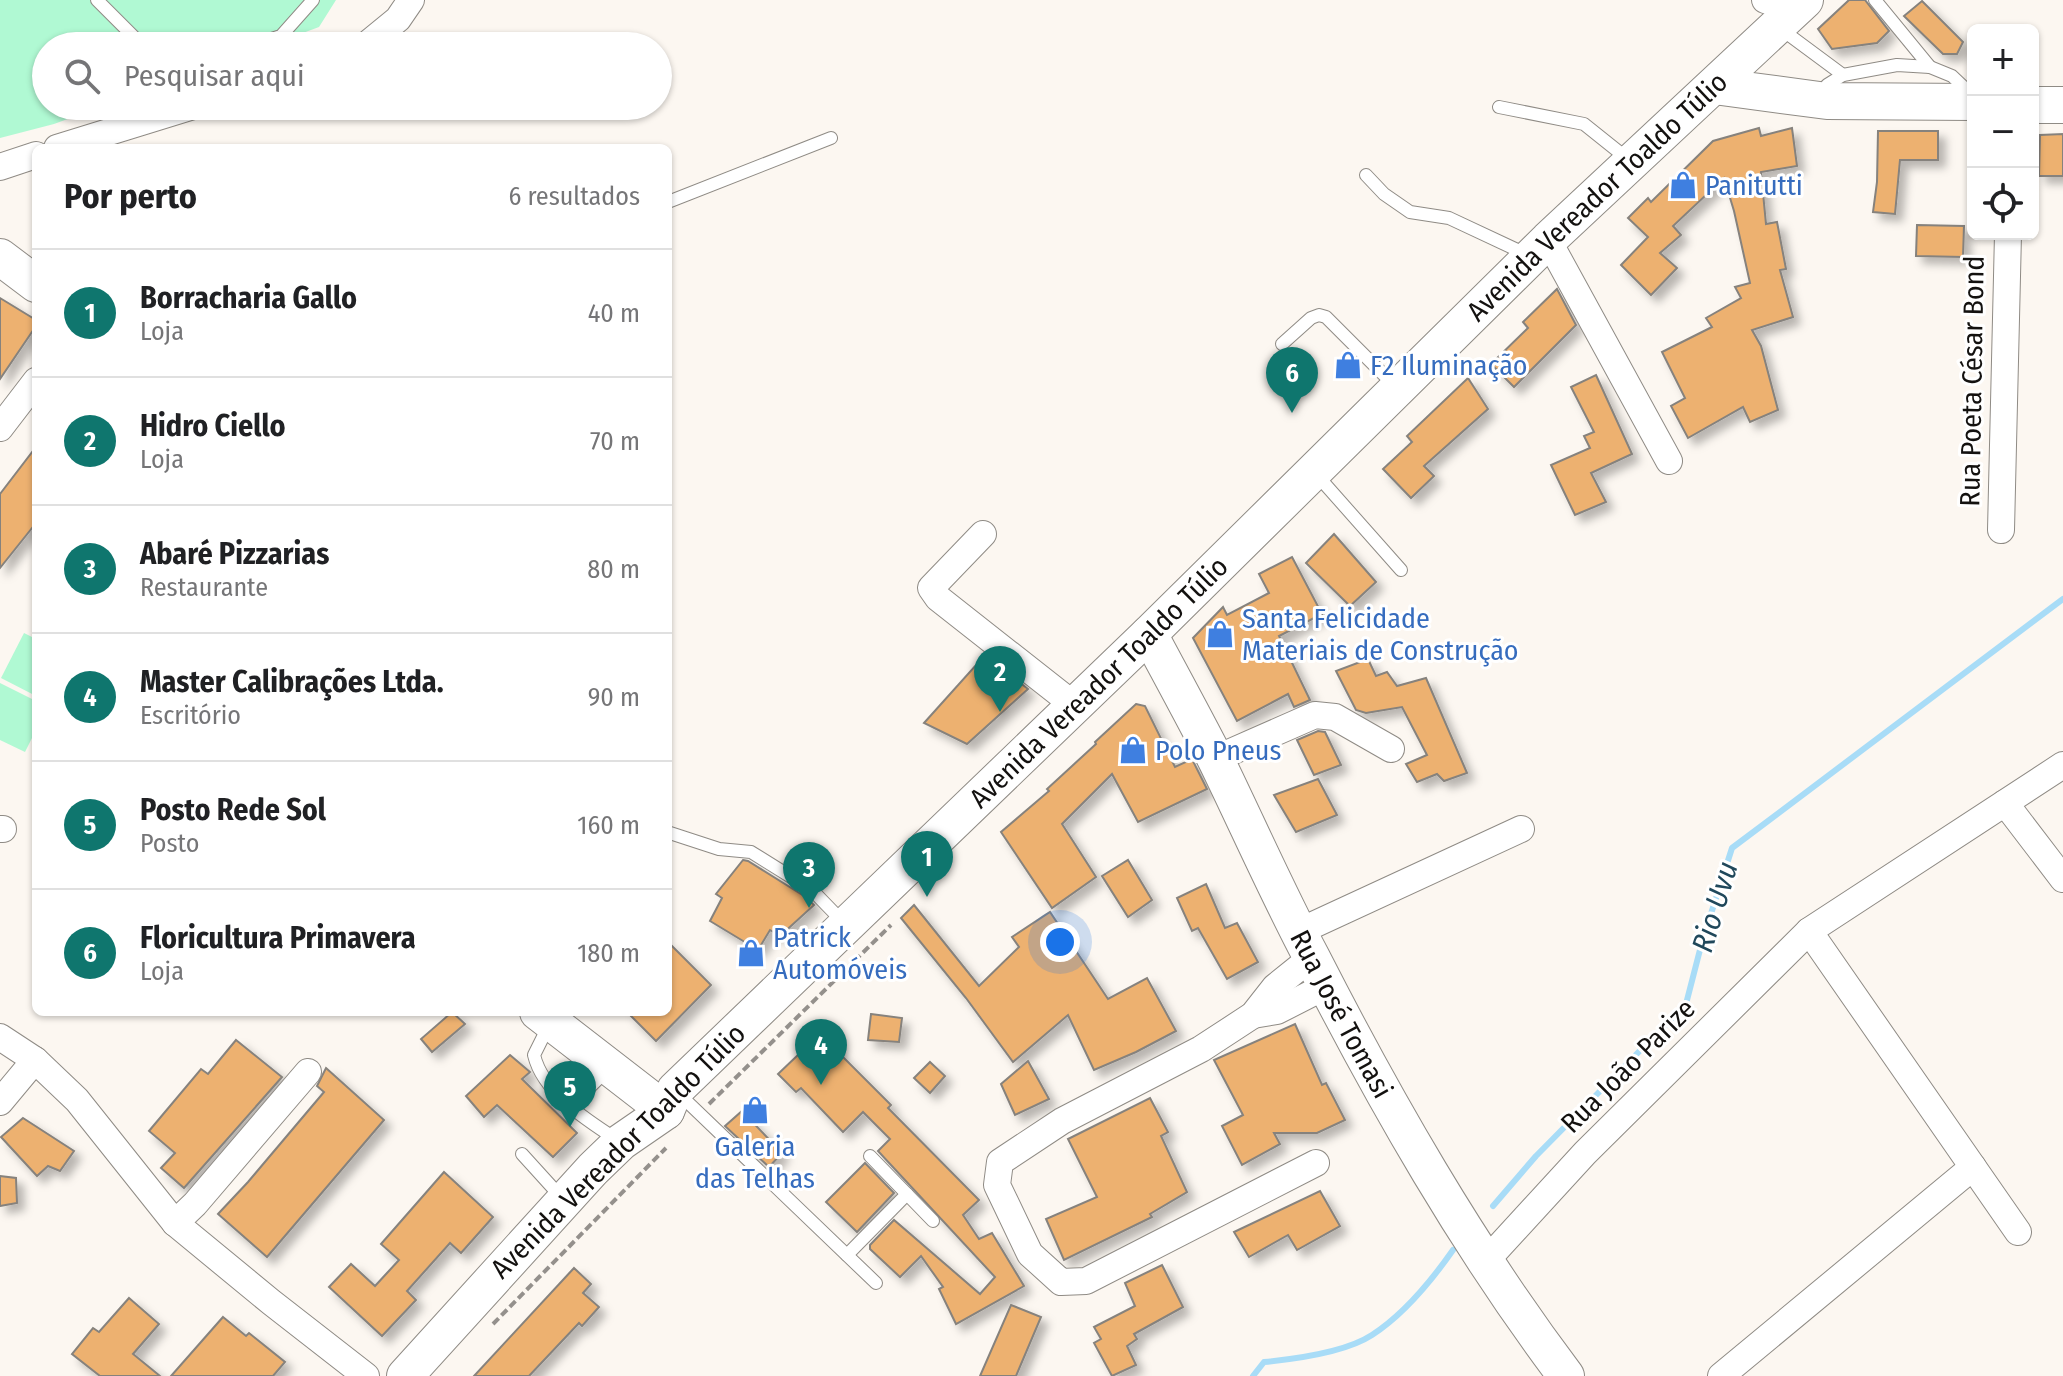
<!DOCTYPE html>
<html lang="pt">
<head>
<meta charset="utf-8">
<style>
	body { margin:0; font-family:"Fira Sans Condensed",sans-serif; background:#f2f2f2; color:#202124 }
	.controls { position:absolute; right:24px; top:24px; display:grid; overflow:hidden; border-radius:12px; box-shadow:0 2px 6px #0004 }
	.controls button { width:72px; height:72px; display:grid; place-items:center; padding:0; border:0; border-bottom:2px solid #e0e0e0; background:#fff; color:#202124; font:40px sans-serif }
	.you { position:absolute; left:1060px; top:942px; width:28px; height:28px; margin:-20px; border:6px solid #fff; border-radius:50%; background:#1a73e8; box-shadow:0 0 0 12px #1a73e833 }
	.badge { display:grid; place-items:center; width:52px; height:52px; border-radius:50%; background:#0f766e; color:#fff; font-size:26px; font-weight:700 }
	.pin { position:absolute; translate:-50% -66px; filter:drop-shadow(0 2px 4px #0008) }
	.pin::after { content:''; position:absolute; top:42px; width:28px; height:24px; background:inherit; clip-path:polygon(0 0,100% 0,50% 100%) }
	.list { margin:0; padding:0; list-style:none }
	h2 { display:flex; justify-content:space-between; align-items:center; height:104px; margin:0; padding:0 32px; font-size:34px }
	h2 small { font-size:26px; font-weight:400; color:#757577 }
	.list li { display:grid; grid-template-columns:52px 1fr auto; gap:24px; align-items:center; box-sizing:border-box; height:128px; padding:0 32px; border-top:2px solid #e0e0e0 }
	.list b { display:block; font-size:30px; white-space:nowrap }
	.list p { margin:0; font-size:26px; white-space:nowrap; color:#757577 }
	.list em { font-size:26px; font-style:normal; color:#757577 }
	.icon { flex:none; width:44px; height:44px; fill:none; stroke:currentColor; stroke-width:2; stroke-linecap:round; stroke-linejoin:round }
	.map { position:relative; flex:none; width:2063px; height:1376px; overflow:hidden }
	.search { position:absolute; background:#fff; box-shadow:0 2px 6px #0004; left:32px; top:32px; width:640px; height:88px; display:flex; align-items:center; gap:20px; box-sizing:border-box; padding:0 28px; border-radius:44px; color:#757577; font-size:30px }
	.panel { position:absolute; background:#fff; box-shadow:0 2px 6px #0004; left:32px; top:144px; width:640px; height:872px; border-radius:12px }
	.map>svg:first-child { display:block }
</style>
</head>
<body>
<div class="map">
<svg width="2063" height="1376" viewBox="0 0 2063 1376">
	<defs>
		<filter id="shadow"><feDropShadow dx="7" dy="7" stdDeviation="4" flood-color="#0004"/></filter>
	</defs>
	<rect width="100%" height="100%" fill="#fcf7f1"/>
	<g fill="#b0f9d3">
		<path d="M0 0H336L319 27 268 46H46V106H103L54 124 0 138Z"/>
		<path d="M24 633 36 639V696L1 678Z"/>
		<path d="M0 683 36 701V730L25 752 0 740Z"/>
	</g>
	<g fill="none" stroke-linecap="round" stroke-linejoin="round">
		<g stroke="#a8dcf7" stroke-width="6">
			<path d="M1493 1206 1536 1156 1686 1004 1702 942 1732 848 2063 599"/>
			<path d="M1253 1376 1264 1362C1295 1359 1346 1352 1372 1335 1403 1315 1432 1280 1453 1250"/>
		</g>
	</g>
	<g fill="#edb16f" stroke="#86827d" stroke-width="2" filter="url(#shadow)">
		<path d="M1849 0H1865L1889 31 1877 43 1832 49 1818 29Z"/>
		<path d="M1922 1 1963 42 1957 54H1943L1904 16Z"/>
		<path d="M1759 128 1761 136 1792 128 1797 166 1761 172 1766 224 1777 222 1786 269 1780 270 1793 317 1752 330 1761 346 1778 410 1750 422 1743 407 1688 438 1671 406 1685 398 1662 352 1712 327 1706 318 1741 298 1735 287 1750 283 1734 211 1724 178 1673 226 1681 235 1660 253 1677 268 1651 295 1621 265 1648 237 1628 218 1648 198 1651 202 1713 141Z"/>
		<path d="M1878 131H1938V160H1900L1895 214 1873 212 1877 182Z"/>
		<path d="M2063 134V176H2039L2040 135Z"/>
		<path d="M1917 225 1964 226 1963 257 1916 256Z"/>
		<path d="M1557 289 1576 325 1514 387 1491 364 1528 328 1523 322Z"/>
		<path d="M0 298 36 320V326L0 379Z"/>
		<path d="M1596 375 1632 454 1591 473 1606 502 1575 515 1551 465 1590 448 1584 436 1594 432 1571 387Z"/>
		<path d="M1468 378 1488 409 1424 466 1434 476 1411 498 1383 469 1412 442 1407 436Z"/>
		<path d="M36 447V523L0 568V494Z"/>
		<path d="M1334 534 1376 582 1350 606 1306 563Z"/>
		<path d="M1292 557 1322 614 1279 636 1310 700 1294 707 1288 694 1237 721 1193 638 1223 607 1227 615 1269 593 1259 574Z"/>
		<path d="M985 655 1028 689 967 744 924 723Z"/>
		<path d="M1368 659 1376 676 1387 672 1397 686 1426 678 1467 773 1444 781 1437 774 1417 782 1406 764 1427 755 1402 707 1366 713 1356 710 1336 671Z"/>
		<path d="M1136 704 1145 706 1175 767 1192 759 1207 789 1138 822 1112 774 1062 824 1096 877 1052 908 1001 832 1049 791 1047 789 1096 744 1095 742Z"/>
		<path d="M1318 731 1325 732 1341 765 1314 775 1297 740Z"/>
		<path d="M1318 779 1337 815 1296 832 1274 795Z"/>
		<path d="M743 860 748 861 804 896 814 905 780 936 770 930 758 950 710 921 722 898 716 894Z"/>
		<path d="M1128 860 1152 900 1128 917 1102 876Z"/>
		<path d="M1206 884 1225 928 1237 923 1258 962 1227 979 1198 928 1192 931 1177 898Z"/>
		<path d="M914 905 979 986 1019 947 1012 937 1050 912 1108 999 1147 978 1176 1031 1136 1052 1094 1070 1068 1015 1013 1062 966 998 901 918Z"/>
		<path d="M668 942 711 985 656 1041 627 1012H668Z"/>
		<path d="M452 1012 465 1024 432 1052 421 1039Z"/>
		<path d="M871 1014 902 1018 899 1042 868 1040Z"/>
		<path d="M1295 1024 1322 1085 1326 1083 1345 1120 1317 1133H1274L1280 1144 1242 1165 1222 1126 1243 1115 1214 1060Z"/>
		<path d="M820 1034 891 1105 888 1108 979 1200 963 1215 979 1239 992 1233 1024 1286 956 1324 939 1289 943 1287 921 1256 900 1277 870 1249V1245L894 1220 980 1294 995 1277 878 1151 890 1139 863 1112 843 1132 801 1088 796 1092 778 1074Z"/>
		<path d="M236 1040 282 1077 184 1188 161 1168 175 1153 149 1131 201 1069 208 1074Z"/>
		<path d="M510 1055 530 1072 522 1079 577 1133 553 1157 497 1105 484 1117 466 1096Z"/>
		<path d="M1028 1061 1049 1099 1015 1115 1001 1084Z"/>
		<path d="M930 1062 945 1076 930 1093 914 1078Z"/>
		<path d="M326 1068 384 1120 267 1257 218 1214 248 1182 324 1092 317 1086Z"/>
		<path d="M1150 1098 1168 1132 1161 1136 1187 1192 1150 1214 1152 1217 1064 1260 1046 1219 1097 1197 1068 1139Z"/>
		<path d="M742 1111 782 1153 769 1167 725 1126Z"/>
		<path d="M23 1118 74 1151 60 1171 48 1166 37 1176 1 1137Z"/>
		<path d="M865 1163 894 1193 857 1232 826 1202Z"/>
		<path d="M444 1172 493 1217 461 1253 450 1243 407 1291 416 1300 382 1336 329 1287 351 1264 375 1286 399 1260 381 1244Z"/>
		<path d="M0 1176 16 1178 17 1203 0 1206Z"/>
		<path d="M1320 1191 1340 1226 1297 1250 1288 1235 1249 1257 1234 1232Z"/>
		<path d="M1162 1265 1183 1307 1134 1334 1137 1339 1127 1346 1136 1365 1112 1376 1094 1343 1101 1339 1094 1327 1135 1306 1125 1283Z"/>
		<path d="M574 1268 591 1284 583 1293 599 1307 582 1326 579 1323 529 1376H474Z"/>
		<path d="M129 1298 159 1324 133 1354 160 1376H100L72 1354 93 1328 99 1332Z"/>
		<path d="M1011 1305 1041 1317 1016 1376H980Z"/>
		<path d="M223 1317 246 1336 249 1333 285 1362 273 1376H171Z"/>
	</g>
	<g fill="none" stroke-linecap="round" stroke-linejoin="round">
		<defs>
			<g id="lane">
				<path d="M97 0 143 46"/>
				<path d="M1875 0 1930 67"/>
				<path d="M1781 29 1843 75"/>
				<path d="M250 46 281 36 313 0"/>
				<path d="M1827 98V85L1843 75 1897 65 1930 67 1952 76 1971 94"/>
				<path d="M1499 107 1584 124 1629 160"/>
				<path d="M1366 175 1384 194 1410 212 1449 218 1528 255"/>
				<path d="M668 202 831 138"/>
				<path d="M1282 344 1311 318 1319 315 1326 317 1395 386"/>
				<path d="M1316 474 1401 570"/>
				<path d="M670 833 719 849 751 852 812 890 843 922"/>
				<path d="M549 1025 534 1055C543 1093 588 1121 619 1141"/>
				<path d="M677 1092 876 1283"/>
				<path d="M572 1105 607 1070"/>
				<path d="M522 1154 561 1197"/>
				<path d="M870 1156 933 1221"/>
				<path d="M847 1255 907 1194"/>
			</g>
			<g id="street">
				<path d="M1765 0 1794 9"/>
				<path d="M365 46 398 19 411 0"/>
				<path d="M57 148 193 106"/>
				<path d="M0 167 36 155"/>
				<path d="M1548 240 1669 461"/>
				<path d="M0 428 36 381"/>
				<path d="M2001 530 2008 234"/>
				<path d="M983 534 931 588 938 598 1074 705"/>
				<path d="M1215 759 1315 715 1335 717 1391 749"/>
				<path d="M2005 803 2063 879"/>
				<path d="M0 829H3"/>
				<path d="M1809 931 2018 1232"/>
				<path d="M1298 932 1521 829"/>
				<path d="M1311 958 1275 987 1253 1015 1201 1049 1062 1121 1000 1162 997 1185 1030 1254 1061 1282 1086 1281 1316 1163"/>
				<path d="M1253 1015 1277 1011 1326 986"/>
				<path d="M0 1037 35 1060 77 1100 175 1223 271 1302 366 1376"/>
				<path d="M0 1102 35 1060"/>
				<path d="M175 1223 195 1204 308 1072"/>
				<path d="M1485 1262 1585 1153 1809 931 2063 765"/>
				<path d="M1721 1376 1973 1167"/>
			</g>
			<g id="secondary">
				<path d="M1714 86 1827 101 1973 102"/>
				<path d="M2033 105H2063"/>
				<path d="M0 257 36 284"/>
				<path id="s1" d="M1149 634C1172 677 1195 719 1217 762 1249 828 1278 894 1312 958 1386 1103 1468 1246 1566 1376"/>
				<path d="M538 1012 666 1111"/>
				<path id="s2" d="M405 1376 593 1169 621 1142 666 1111 675 1090 1149 634 1548 240 1805 0"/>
			</g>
		</defs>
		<use href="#lane" stroke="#8f8b85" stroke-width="14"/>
		<use href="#street" stroke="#8f8b85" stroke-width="28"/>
		<use href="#secondary" stroke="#8f8b85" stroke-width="38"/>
		<g stroke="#94908c" stroke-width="4" stroke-dasharray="8 4" stroke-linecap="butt">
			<path d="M709 1104 891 925"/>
			<path d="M493 1324 666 1148"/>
		</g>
		<use href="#lane" stroke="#fff" stroke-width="12"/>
		<use href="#street" stroke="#fff" stroke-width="26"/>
		<use href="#secondary" stroke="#fff" stroke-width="36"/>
	</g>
	<defs>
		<symbol id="shop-bare" viewBox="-9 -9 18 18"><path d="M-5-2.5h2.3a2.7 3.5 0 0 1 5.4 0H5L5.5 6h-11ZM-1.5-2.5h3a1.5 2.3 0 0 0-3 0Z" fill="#3f7fe0" stroke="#fff" stroke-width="2.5" paint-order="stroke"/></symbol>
	</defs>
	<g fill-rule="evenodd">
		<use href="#shop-bare" x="1663" y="165" width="40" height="40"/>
		<use href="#shop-bare" x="1328" y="345" width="40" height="40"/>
		<use href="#shop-bare" x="1200" y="614" width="40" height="40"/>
		<use href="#shop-bare" x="1113" y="730" width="40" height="40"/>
		<use href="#shop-bare" x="731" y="933" width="40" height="40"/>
		<use href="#shop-bare" x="735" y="1090" width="40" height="40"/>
	</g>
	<g text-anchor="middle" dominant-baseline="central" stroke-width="6" stroke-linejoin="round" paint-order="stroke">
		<g font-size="28" fill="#366cbe" stroke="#fff" text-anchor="start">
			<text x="1705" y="185">Panitutti</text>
			<text x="1370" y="365">F2 Iluminação</text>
			<text x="1242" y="618">Santa Felicidade<tspan x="1242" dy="32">Materiais de Construção</tspan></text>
			<text x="1155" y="750">Polo Pneus</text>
			<text x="773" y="937">Patrick<tspan x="773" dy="32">Automóveis</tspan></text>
			<text x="755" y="1146" text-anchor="middle">Galeria<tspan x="755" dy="32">das Telhas</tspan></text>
		</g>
		<g font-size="28" fill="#13110f" stroke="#fff">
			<text stroke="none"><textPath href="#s2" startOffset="1680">Avenida Vereador Toaldo Túlio</textPath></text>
			<text transform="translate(1972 381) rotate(-89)">Rua Poeta César Bond</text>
			<text stroke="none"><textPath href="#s2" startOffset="984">Avenida Vereador Toaldo Túlio</textPath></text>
			<text stroke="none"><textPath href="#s1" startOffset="426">Rua José Tomasi</textPath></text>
			<text transform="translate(1628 1066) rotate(-45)">Rua João Parize</text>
			<text transform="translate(618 1151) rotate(-45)">Avenida Vereador Toaldo Túlio</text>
		</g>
		<g font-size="30" font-style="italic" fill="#20485b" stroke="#fff">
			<text transform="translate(1715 907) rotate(-73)">Rio Uvu</text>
		</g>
	</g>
</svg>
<div class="controls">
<button>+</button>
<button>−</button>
<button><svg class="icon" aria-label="locate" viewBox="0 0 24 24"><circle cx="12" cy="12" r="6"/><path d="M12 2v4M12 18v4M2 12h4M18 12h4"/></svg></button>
</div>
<div class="you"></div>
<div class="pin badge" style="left:927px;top:897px">1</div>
<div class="pin badge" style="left:1000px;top:712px">2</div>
<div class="pin badge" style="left:809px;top:908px">3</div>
<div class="pin badge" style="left:821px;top:1085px">4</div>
<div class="pin badge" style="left:570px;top:1127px">5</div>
<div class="pin badge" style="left:1292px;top:413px">6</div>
<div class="search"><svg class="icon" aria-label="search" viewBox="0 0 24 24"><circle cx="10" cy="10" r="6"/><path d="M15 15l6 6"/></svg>Pesquisar aqui</div>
<section class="panel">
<h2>Por perto<small>6 resultados</small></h2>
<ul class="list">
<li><span class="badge">1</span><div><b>Borracharia Gallo</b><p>Loja</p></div><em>40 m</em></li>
<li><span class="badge">2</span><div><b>Hidro Ciello</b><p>Loja</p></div><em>70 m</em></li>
<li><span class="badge">3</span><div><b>Abaré Pizzarias</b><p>Restaurante</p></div><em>80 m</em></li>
<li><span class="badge">4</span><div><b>Master Calibrações Ltda.</b><p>Escritório</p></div><em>90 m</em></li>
<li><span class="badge">5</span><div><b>Posto Rede Sol</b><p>Posto</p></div><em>160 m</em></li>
<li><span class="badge">6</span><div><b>Floricultura Primavera</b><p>Loja</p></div><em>180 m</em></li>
</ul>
</section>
</div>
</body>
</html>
